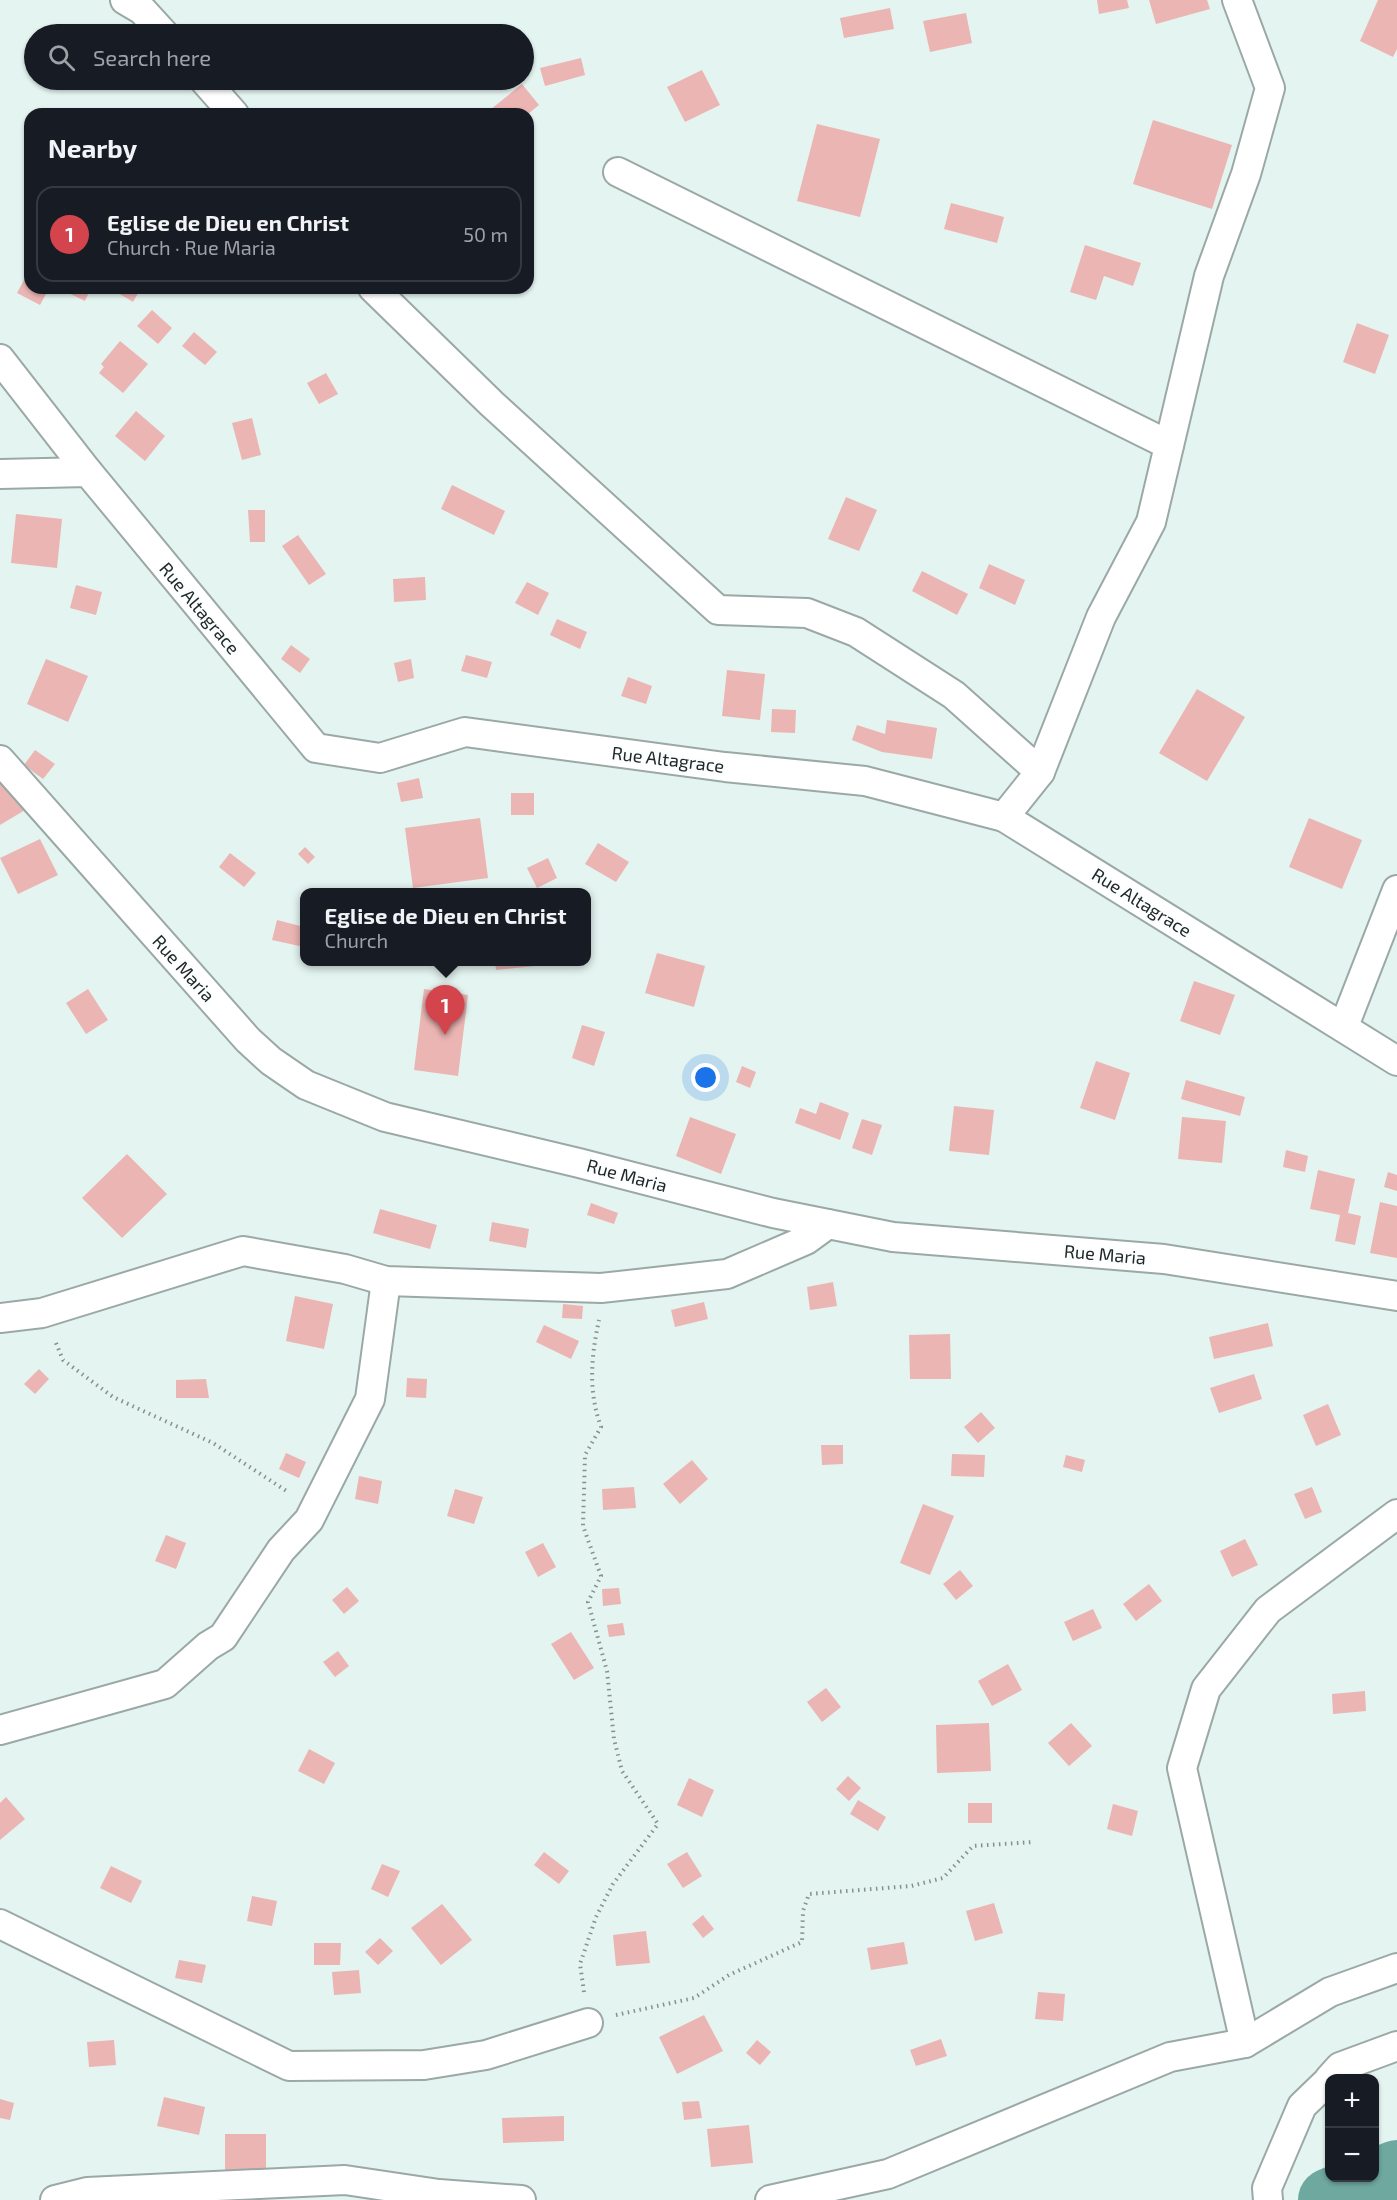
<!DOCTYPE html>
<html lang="en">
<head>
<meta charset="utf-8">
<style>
	body { margin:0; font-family:"Exo 2",sans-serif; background:#242831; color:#f1f3f6 }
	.controls { position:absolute; right:18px; bottom:18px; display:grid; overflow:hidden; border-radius:12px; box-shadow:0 2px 4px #0004 }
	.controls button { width:54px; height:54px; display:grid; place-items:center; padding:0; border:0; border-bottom:2px solid #363941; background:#171b24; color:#f1f3f6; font:30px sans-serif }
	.you { position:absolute; left:706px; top:1078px; width:21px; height:21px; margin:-15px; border:4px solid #fff; border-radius:50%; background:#1a73e8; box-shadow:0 0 0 9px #1a73e833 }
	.badge { display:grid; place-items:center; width:39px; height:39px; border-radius:50%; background:#d4444c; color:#fff; font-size:20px; font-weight:700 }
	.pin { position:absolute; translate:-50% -50px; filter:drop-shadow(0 2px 3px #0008) }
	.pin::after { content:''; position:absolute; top:32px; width:21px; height:18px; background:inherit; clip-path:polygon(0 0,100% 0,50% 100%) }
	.popup { position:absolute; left:300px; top:888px; width:291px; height:78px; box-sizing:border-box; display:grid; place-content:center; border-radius:12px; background:#171b24; filter:drop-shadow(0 2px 4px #0005); font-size:20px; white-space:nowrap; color:#9ea1a6 }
	.popup b { font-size:22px; color:#f1f3f6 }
	.popup::after { content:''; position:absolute; left:50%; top:100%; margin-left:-12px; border:12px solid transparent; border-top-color:#171b24 }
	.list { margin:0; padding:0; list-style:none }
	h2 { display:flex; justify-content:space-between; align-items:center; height:78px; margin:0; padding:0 24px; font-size:26px }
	h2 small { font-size:20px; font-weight:400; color:#9ea1a6 }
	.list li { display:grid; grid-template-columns:39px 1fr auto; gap:18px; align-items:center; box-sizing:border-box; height:96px; margin:0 12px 12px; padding:0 12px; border:2px solid #363941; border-radius:18px }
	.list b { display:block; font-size:22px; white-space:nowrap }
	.list p { margin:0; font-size:20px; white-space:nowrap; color:#9ea1a6 }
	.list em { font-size:20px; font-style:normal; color:#9ea1a6 }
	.icon { flex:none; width:33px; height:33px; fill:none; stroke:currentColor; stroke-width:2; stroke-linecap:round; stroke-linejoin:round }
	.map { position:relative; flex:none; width:1397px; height:2200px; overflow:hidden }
	.search { position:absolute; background:#171b24; box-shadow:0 2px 4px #0004; left:24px; top:24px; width:510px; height:66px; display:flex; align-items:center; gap:15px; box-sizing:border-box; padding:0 21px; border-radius:33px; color:#9ea1a6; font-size:22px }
	.panel { position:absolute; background:#171b24; box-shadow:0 2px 4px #0004; left:24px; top:108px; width:510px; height:186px; border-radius:18px }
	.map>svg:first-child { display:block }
</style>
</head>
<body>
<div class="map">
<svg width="1397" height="2200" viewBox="0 0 1397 2200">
	<rect width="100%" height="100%" fill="#e4f4f1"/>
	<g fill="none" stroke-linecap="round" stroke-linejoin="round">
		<path stroke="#6ea89f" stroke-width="64" d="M1330 2200 1397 2172"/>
	</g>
	<g fill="#ebb5b3">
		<path d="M1097 0H1127L1129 8 1099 14Z"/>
		<path d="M1149 0H1207L1210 9 1156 24Z"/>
		<path d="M1378 0H1397V49L1393 57 1360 41Z"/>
		<path d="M890 8 894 29 844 38 840 18Z"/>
		<path d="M966 13 972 43 930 52 923 21Z"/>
		<path d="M581 58 585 75 545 86 540 68Z"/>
		<path d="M702 70 720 105 685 122 667 87Z"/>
		<path d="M522 84 539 105 528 114H485Z"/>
		<path d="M1153 120 1232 145 1212 209 1133 184Z"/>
		<path d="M817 124 880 139 860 217 797 201Z"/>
		<path d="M951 203 1004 217 997 243 944 229Z"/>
		<path d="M1085 245 1141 263 1133 286 1104 276 1096 300 1070 292Z"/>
		<path d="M24 280 30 283V288L47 292 40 305 17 293Z"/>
		<path d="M58 288H91L85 301Z"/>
		<path d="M110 288H141L133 302Z"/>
		<path d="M152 310 172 328 158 344 137 326Z"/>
		<path d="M1357 323 1389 335 1375 374 1343 362Z"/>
		<path d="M194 332 217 352 205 365 182 346Z"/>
		<path d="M120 341 148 364 123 393 99 373 104 367 101 364Z"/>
		<path d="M326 373 338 394 319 404 307 383Z"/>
		<path d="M136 411 165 436 145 461 115 436Z"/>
		<path d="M252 418 261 455 242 460 232 423Z"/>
		<path d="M452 485 505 511 494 535 441 509Z"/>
		<path d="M846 497 877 510 859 551 828 539Z"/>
		<path d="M248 510H265V542H250Z"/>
		<path d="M16 514 62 519 57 568 11 563Z"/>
		<path d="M298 535 326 574 309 585 282 546Z"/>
		<path d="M989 564 1025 580 1015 605 979 588Z"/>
		<path d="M922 571 968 594 957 615 912 591Z"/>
		<path d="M425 577 426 600 394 602 393 579Z"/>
		<path d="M527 582 549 593 538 615 515 603Z"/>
		<path d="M76 585 102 592 96 615 70 608Z"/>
		<path d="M557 619 587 632 580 649 550 635Z"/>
		<path d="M291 645 310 659 300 673 281 659Z"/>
		<path d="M466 655 492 662 487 678 461 671Z"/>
		<path d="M46 659 88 676 68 722 27 704Z"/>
		<path d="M411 659 414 678 398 682 394 663Z"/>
		<path d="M727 670 765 674 760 720 722 716Z"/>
		<path d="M628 677 652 686 646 704 621 696Z"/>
		<path d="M1197 689 1245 717 1207 781 1159 753Z"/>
		<path d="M772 709 796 710 795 733 771 732Z"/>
		<path d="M887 720 937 728 932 759 882 752 852 740 857 725 885 734Z"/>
		<path d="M35 750 55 764 43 779 24 765Z"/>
		<path d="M0 778 25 810 0 825Z"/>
		<path d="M419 778 423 798 401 802 397 783Z"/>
		<rect x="511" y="793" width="23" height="22"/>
		<path d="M480 818 488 878 413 888 405 828Z"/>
		<path d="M1309 818 1362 840 1342 889 1289 867Z"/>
		<path d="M40 839 58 875 18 894 0 858Z"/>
		<path d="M598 843 629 862 616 882 585 864Z"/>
		<path d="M305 847 315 857 308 864 298 854Z"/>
		<path d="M230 853 256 873 244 887 219 867Z"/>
		<path d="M548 858 557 878 537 888 527 868Z"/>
		<path d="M277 920 304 927V947L272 940Z"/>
		<path d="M657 953 705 966 694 1007 645 993Z"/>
		<path d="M495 962H535V966L496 970Z"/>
		<path d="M1194 981 1235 995 1220 1035 1180 1021Z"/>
		<path d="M88 989 108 1020 86 1034 66 1003Z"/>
		<path d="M424 989 468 995 458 1076 414 1070Z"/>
		<path d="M582 1025 605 1032 594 1066 572 1058Z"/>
		<path d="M1096 1061 1130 1073 1115 1120 1080 1108Z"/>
		<path d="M742 1066 756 1072 750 1088 736 1082Z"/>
		<path d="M1186 1080 1245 1097 1240 1116 1181 1099Z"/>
		<path d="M820 1102 849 1113 840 1140 795 1123 800 1108 816 1114Z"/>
		<path d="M954 1106 994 1110 989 1155 949 1151Z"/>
		<path d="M690 1117 736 1134 721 1174 676 1156Z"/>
		<path d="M1182 1117 1226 1121 1222 1163 1178 1159Z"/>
		<path d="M862 1119 882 1125 872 1155 852 1148Z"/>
		<path d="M1286 1150 1308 1156 1305 1172 1283 1167Z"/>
		<path d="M127 1154 167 1194 122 1238 82 1198Z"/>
		<path d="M1318 1170 1355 1179 1348 1213 1361 1216 1355 1245 1335 1241 1340 1215 1310 1209Z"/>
		<path d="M1388 1172 1397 1175V1191L1384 1187Z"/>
		<path d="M1380 1202 1397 1206V1258L1370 1253Z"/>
		<path d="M591 1203 618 1213 614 1224 587 1215Z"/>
		<path d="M380 1209 437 1225 430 1249 373 1233Z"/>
		<path d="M492 1222 529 1229 526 1248 489 1241Z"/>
		<path d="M833 1282 837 1306 810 1310 807 1287Z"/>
		<path d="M295 1296 333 1304 324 1349 286 1341Z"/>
		<path d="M704 1302 708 1319 675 1327 671 1310Z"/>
		<path d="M563 1304 583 1306 582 1319 562 1318Z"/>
		<path d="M1268 1323 1273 1346 1214 1359 1209 1337Z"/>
		<path d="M544 1325 579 1341 571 1359 536 1342Z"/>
		<path d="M950 1334 951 1379H910L909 1335Z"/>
		<path d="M39 1369 49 1379 35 1394 24 1384Z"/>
		<path d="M1254 1374 1262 1399 1219 1413 1210 1388Z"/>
		<path d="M407 1378 427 1379 426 1398 406 1397Z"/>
		<path d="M206 1379 209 1398H176V1380Z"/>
		<path d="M1328 1404 1341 1435 1316 1446 1303 1415Z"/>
		<path d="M981 1412 995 1428 978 1443 964 1427Z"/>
		<path d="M821 1445H843V1464L822 1465Z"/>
		<path d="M286 1453 306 1462 299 1478 279 1469Z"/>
		<path d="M952 1454 985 1455 984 1477 951 1476Z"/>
		<path d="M1066 1455 1085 1460 1082 1472 1063 1467Z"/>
		<path d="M692 1460 708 1479 680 1504 663 1484Z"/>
		<path d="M359 1476 382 1481 378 1504 355 1499Z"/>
		<path d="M634 1487 636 1508 603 1510 602 1489Z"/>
		<path d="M1312 1487 1322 1512 1305 1519 1294 1494Z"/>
		<path d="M455 1489 483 1497 474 1524 447 1516Z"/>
		<path d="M923 1504 954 1516 930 1575 900 1563Z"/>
		<path d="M166 1535 186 1543 176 1569 155 1561Z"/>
		<path d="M1245 1539 1258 1565 1232 1577 1220 1551Z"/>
		<path d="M543 1543 556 1567 538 1577 525 1552Z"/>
		<path d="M960 1570 973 1586 956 1600 943 1584Z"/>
		<path d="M1149 1584 1162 1601 1136 1621 1123 1604Z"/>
		<path d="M347 1587 359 1601 344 1614 332 1600Z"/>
		<path d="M619 1588 621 1604 603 1606 602 1589Z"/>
		<path d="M1093 1609 1102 1628 1073 1641 1064 1622Z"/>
		<path d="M623 1623 625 1635 609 1637 607 1625Z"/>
		<path d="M571 1632 594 1668 574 1680 551 1644Z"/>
		<path d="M338 1651 349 1666 335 1677 323 1662Z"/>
		<path d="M1008 1664 1022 1690 992 1706 978 1681Z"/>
		<path d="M826 1688 841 1707 822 1722 807 1702Z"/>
		<path d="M1365 1691 1366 1711 1333 1714 1332 1694Z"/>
		<path d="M989 1723 991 1771 937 1773 936 1725Z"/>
		<path d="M1071 1723 1092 1746 1069 1766 1048 1743Z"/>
		<path d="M309 1749 335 1763 324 1784 298 1771Z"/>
		<path d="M848 1776 861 1788 849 1801 836 1789Z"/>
		<path d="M689 1778 714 1790 702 1817 677 1805Z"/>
		<path d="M6 1797 25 1819 0 1840V1803Z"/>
		<path d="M858 1800 886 1817 878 1831 850 1814Z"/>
		<rect x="968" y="1803" width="24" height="20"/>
		<path d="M1113 1804 1138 1811 1132 1836 1107 1829Z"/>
		<path d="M544 1852 569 1871 559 1884 534 1865Z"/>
		<path d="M687 1852 702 1876 683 1888 667 1864Z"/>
		<path d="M382 1864 400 1871 388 1897 371 1889Z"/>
		<path d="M111 1866 142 1881 131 1903 100 1888Z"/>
		<path d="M252 1896 277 1901 272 1926 247 1921Z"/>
		<path d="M994 1903 1003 1933 975 1941 966 1911Z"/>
		<path d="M442 1904 472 1940 441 1965 411 1928Z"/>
		<path d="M703 1915 714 1929 703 1938 692 1924Z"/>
		<path d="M646 1931 650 1963 616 1966 613 1935Z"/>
		<path d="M380 1938 393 1951 378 1965 365 1952Z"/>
		<path d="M904 1942 908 1964 871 1970 867 1948Z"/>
		<path d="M314 1943H341L340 1965H314Z"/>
		<path d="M179 1960 206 1965 202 1983 175 1978Z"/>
		<path d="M359 1970 361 1993 334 1995 332 1972Z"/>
		<path d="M1038 1992 1065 1994 1063 2021 1035 2019Z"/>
		<path d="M704 2015 723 2051 677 2074 659 2037Z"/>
		<path d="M941 2039 947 2056 916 2066 910 2050Z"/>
		<path d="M114 2040 116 2065 89 2067 87 2042Z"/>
		<path d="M757 2040 771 2052 760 2065 746 2053Z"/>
		<path d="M164 2097 205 2107 199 2135 157 2126Z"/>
		<path d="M0 2099 14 2103 10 2120 0 2118Z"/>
		<path d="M699 2101 702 2118 684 2120 682 2102Z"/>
		<path d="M564 2116V2141L503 2143 502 2118Z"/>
		<path d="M749 2125 753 2163 711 2167 707 2129Z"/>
		<rect x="225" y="2134" width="41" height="37"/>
	</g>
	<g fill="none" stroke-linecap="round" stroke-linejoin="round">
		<defs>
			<g id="minor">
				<path d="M125 0 142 10 164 34"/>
				<path d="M204 80 234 114"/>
				<path d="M618 172 1169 445"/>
				<path d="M373 288 492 404 718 610 807 613 856 632 954 695 1040 772"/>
				<path d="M0 359 88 472"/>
				<path d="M0 474 88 472 316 748 380 758 465 732 725 767 865 781 1004 817 1397 1061"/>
				<path d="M0 760 248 1040 271 1061 306 1085 385 1117 579 1163 773 1213 893 1237 1164 1259 1397 1296"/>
				<path d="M1004 817 1040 772 1101 617 1151 522 1209 276 1246 174 1270 88 1237 0"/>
				<path d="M1344 1026 1397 890"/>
				<path d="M0 1318 42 1313 243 1251 345 1269 386 1281 601 1288 727 1274 806 1240 828 1224"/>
				<path d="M0 1730 165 1684 208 1646 223 1637 281 1550 309 1520 370 1399 386 1281"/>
				<path d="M0 1924 289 2066 424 2065 486 2055 588 2023"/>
				<path d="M1245 2043 1330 1992 1397 1968"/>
				<path d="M1330 2078 1340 2067 1397 2046"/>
				<path d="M55 2200 87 2192 345 2180 439 2194 521 2200"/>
				<path d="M770 2200 888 2174 1170 2057 1245 2043 1182 1768 1206 1689 1268 1610 1397 1514"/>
				<path d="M1268 2200 1267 2188 1302 2106 1330 2079"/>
			</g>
		</defs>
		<use href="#minor" stroke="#9aa9a6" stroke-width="32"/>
		<g stroke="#86918f" stroke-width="4" stroke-dasharray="1.5 4.5" stroke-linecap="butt">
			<path d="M56 1343 63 1360 113 1397 213 1443 288 1492"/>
			<path d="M584 1992 580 1964 596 1917 613 1884 658 1824 622 1771 614 1739 607 1671 588 1602 601 1576 583 1526 585 1455 601 1427C588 1391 591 1357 599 1320"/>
			<path d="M616 2015 694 1998 729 1975 802 1942 803 1911 809 1894 911 1886 943 1878 973 1846 1033 1842"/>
		</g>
		<use href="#minor" stroke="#fff" stroke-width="28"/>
	</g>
	<g text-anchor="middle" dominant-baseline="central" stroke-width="4.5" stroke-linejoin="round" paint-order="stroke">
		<g font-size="18" fill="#222827" stroke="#fbfefe">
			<text transform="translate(200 608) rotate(50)">Rue Altagrace</text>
			<text transform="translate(668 759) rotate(7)">Rue Altagrace</text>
			<text transform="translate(1142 902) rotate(32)">Rue Altagrace</text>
			<text transform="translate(184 968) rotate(48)">Rue Maria</text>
			<text transform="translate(627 1175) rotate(15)">Rue Maria</text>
			<text transform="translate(1105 1254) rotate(5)">Rue Maria</text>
		</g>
	</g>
</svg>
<div class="controls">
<button>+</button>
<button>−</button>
</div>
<div class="you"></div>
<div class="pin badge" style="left:445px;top:1035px">1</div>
<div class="popup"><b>Eglise de Dieu en Christ</b>Church</div>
<div class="search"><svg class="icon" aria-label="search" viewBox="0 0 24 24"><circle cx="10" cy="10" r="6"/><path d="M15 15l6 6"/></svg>Search here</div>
<section class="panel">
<h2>Nearby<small></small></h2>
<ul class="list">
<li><span class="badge">1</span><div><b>Eglise de Dieu en Christ</b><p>Church · Rue Maria</p></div><em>50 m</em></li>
</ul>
</section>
</div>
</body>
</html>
